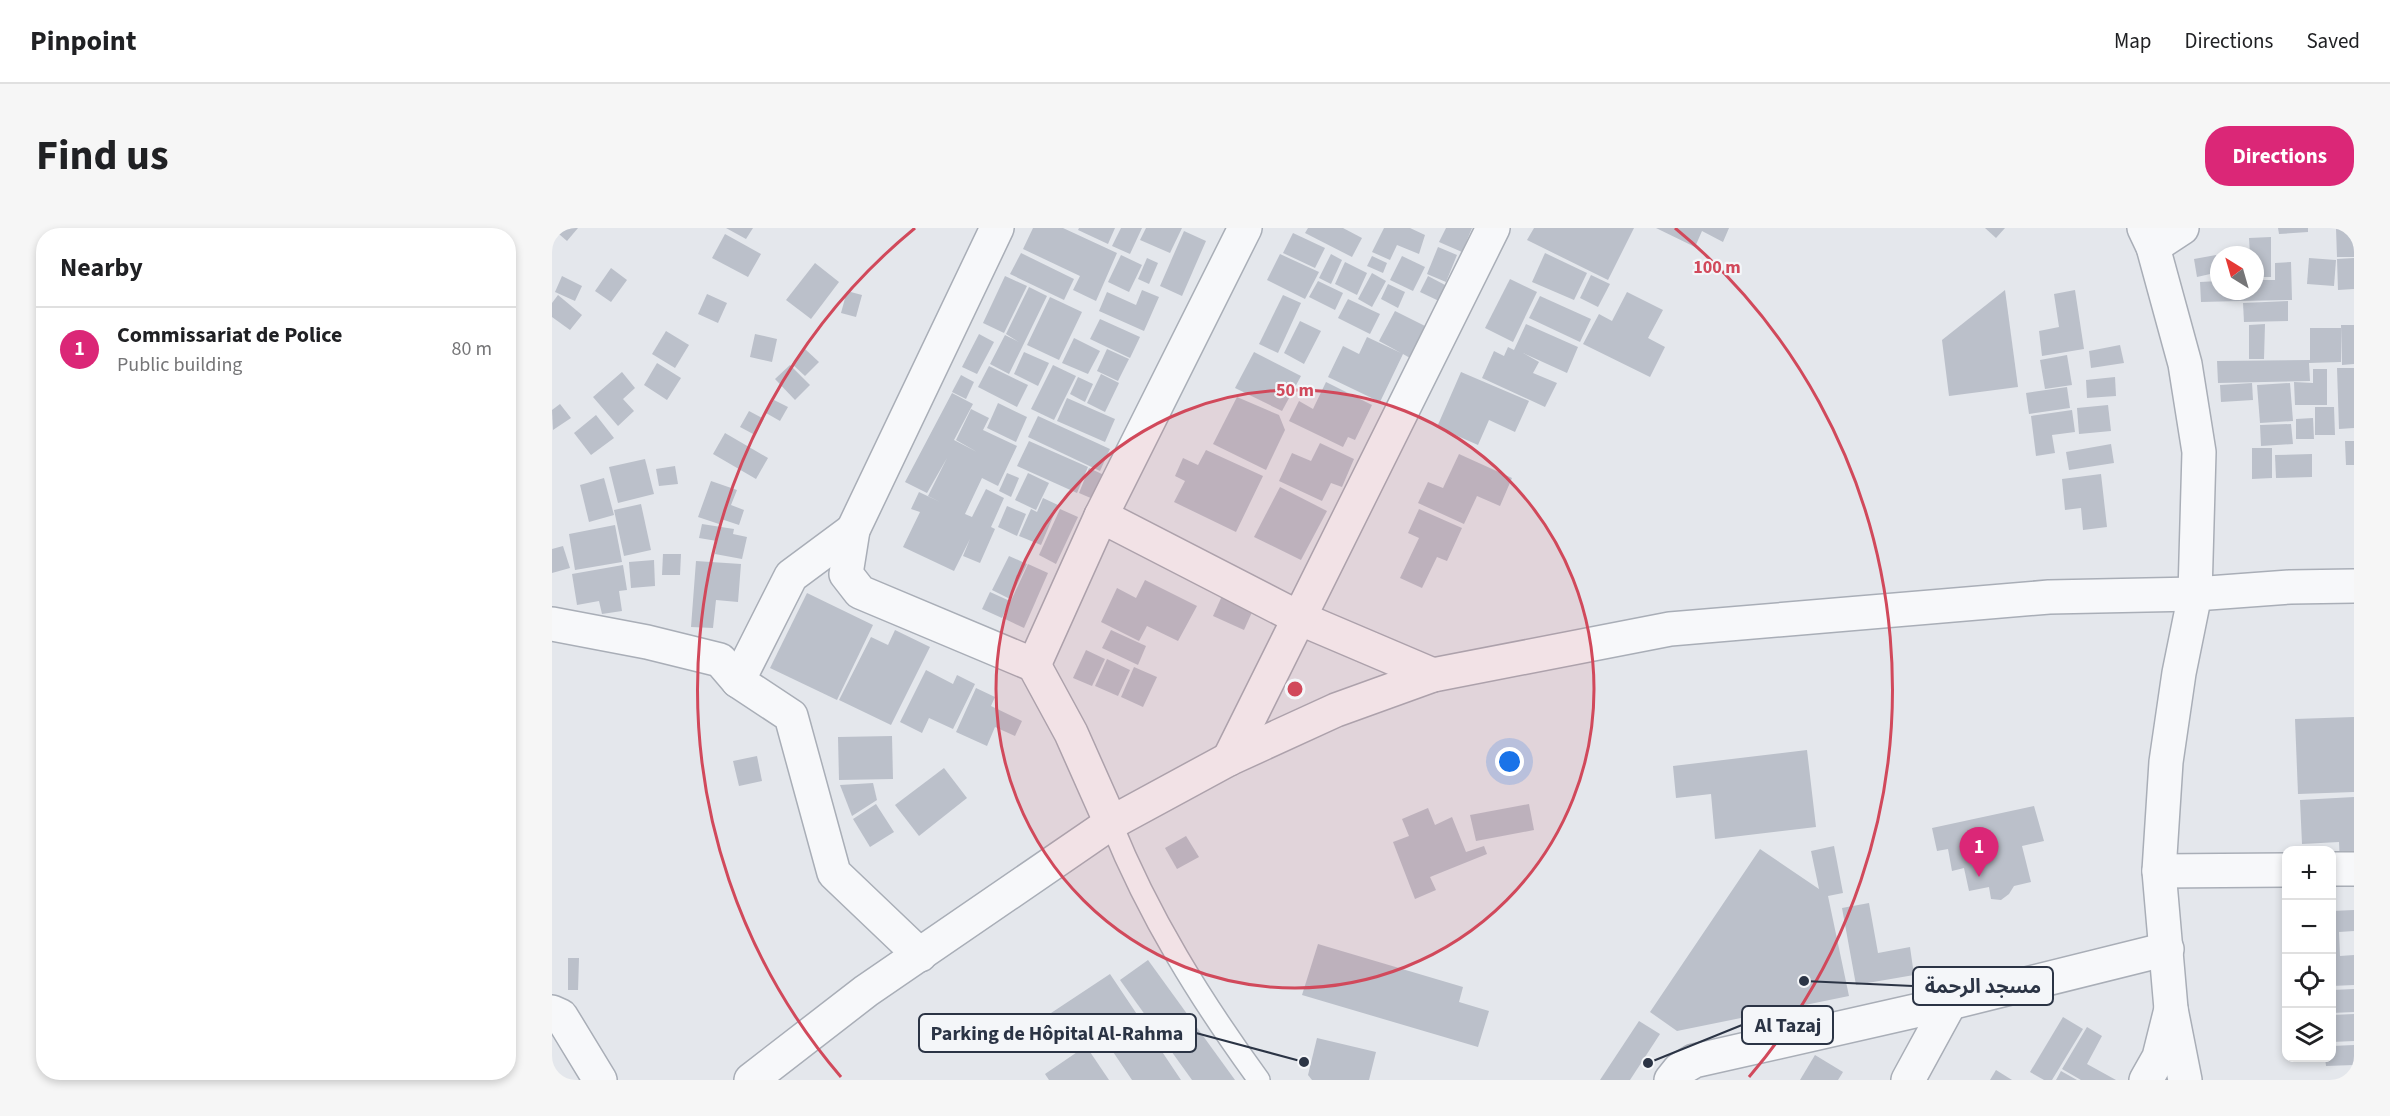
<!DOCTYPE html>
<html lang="en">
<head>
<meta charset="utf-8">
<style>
	body { margin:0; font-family:"Source Sans 3","Noto Sans Arabic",sans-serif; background:#f6f6f6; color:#202124 }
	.controls { position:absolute; right:18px; bottom:18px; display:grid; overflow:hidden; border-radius:12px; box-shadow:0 3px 9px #0003 }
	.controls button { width:54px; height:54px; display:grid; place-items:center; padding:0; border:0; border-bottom:2px solid #e0e0e0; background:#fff; color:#202124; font:30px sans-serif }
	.compass { position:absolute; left:1658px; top:18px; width:54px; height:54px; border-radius:50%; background:#fff; box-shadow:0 3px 9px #0003; rotate:323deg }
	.you { position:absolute; left:958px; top:534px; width:21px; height:21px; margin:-15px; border:4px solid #fff; border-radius:50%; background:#1a73e8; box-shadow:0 0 0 9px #1a73e833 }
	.badge { display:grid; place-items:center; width:39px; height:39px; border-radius:50%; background:#db2777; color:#fff; font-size:20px; font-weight:700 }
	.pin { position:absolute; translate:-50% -50px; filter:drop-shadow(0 2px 3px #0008) }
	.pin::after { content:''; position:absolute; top:32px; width:21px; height:18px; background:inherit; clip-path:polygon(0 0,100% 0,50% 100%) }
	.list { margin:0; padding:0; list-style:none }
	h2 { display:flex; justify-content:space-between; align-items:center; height:78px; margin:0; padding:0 24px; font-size:26px }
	h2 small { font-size:20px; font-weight:400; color:#757577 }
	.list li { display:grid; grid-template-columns:39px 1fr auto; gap:18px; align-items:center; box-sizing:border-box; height:84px; padding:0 24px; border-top:2px solid #e0e0e0 }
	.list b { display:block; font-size:22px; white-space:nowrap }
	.list p { margin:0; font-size:20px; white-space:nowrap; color:#757577 }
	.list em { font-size:20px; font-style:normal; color:#757577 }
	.icon { flex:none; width:33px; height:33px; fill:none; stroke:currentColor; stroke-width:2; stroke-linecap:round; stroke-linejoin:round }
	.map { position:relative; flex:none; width:1802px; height:852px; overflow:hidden; border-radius:24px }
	header { display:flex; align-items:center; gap:36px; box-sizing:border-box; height:84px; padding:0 30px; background:#fff; border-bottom:2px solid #e0e0e0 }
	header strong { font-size:28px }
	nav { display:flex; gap:33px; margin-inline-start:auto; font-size:21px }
	.intro { display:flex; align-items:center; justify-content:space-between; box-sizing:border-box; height:144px; padding:0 36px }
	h1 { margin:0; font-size:42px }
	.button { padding:15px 27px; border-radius:24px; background:#db2777; color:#fff; font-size:21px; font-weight:700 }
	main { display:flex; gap:36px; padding:0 36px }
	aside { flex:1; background:#fff; border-radius:24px; box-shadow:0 3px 9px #0003 }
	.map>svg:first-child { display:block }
</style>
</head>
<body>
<header>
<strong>Pinpoint</strong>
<nav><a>Map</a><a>Directions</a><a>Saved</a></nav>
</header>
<div class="intro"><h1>Find us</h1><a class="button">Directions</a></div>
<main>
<aside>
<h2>Nearby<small></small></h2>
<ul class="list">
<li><span class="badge">1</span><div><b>Commissariat de Police</b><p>Public building</p></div><em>80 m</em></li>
</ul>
</aside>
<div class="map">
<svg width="1802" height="852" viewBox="0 0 1802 852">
	<rect width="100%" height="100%" fill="#e4e7ec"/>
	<g fill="#bbc0ca">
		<path d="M0 0H26L15 13Z"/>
		<path d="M174 0H201L194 11Z"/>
		<path d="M481 0H511L565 25 544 73 521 62 528 48 471 21Z"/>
		<path d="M527 0H563L556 16 526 2Z"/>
		<path d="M569 0H590L578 26 560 18Z"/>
		<path d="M594 0H630L618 25 588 12Z"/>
		<path d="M756 0H791L810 10 800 29 753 5Z"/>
		<path d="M832 0H858L873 7 867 26 845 17 838 32 820 24Z"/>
		<path d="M894 0H920L910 24 887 14Z"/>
		<path d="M982 0H1082L1056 52 975 12Z"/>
		<path d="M1104 0H1177L1171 14 1150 3 1143 19Z"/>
		<path d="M1433 0H1453L1444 10Z"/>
		<path d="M1726 0H1756V4L1727 6Z"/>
		<path d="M1784 0H1802V29H1785Z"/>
		<path d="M632 3 654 13 630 68 608 58Z"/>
		<path d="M741 5 773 20 763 40 731 25Z"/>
		<path d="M173 6 209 26 196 49 160 30Z"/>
		<path d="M1719 9V49H1703V27H1698L1697 10Z"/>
		<path d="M886 19 905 27 894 54 875 46Z"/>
		<path d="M469 25 522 51 512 72 458 46Z"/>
		<path d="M993 25 1035 45 1022 72 980 54Z"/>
		<path d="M728 26 767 44 753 71 715 52Z"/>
		<path d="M779 26 790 32 779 56 767 50Z"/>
		<path d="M569 27 590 37 577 64 556 54Z"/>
		<path d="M1664 27 1667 44 1645 49 1642 31Z"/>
		<path d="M820 28 835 35 831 45 815 38Z"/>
		<path d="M850 28 873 39 861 63 838 52Z"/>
		<path d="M595 30 606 35 597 56 586 51Z"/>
		<path d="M1757 30 1784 32 1782 58 1755 56Z"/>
		<path d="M1802 30V61L1786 62 1785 31Z"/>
		<path d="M793 34 815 45 805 67 783 56Z"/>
		<path d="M1739 34 1740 72 1688 73V63H1703V52H1723V35Z"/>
		<path d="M263 35 287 54 259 91 234 72Z"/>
		<path d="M59 40 75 52 59 74 43 63Z"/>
		<path d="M820 45 834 53 820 79 806 71Z"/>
		<path d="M1039 47 1058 56 1046 79 1028 70Z"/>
		<path d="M10 48 30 58 23 73 3 64Z"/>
		<path d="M453 48 475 58 452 105 431 95Z"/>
		<path d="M876 48 895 58 887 73 868 64Z"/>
		<path d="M958 51 985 64 961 114 933 100Z"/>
		<path d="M766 53 791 65 783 82 757 69Z"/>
		<path d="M1667 53V63H1687L1688 73 1649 74 1648 54Z"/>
		<path d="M836 56 853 64 846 80 829 71Z"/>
		<path d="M477 59 495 68 457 146 438 136 453 107 467 114 454 106Z"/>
		<path d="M590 62 607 69 592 103 547 83 555 64 584 77Z"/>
		<path d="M1453 62 1466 159 1397 168 1390 112Z"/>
		<path d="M1523 62 1532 121 1490 128 1487 103 1507 99 1502 66Z"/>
		<path d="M295 63 310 67 304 89 289 85Z"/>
		<path d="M1075 64 1111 82 1096 110 1113 119 1098 149 1031 116 1047 86 1060 93Z"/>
		<path d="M155 66 175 75 166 95 146 86Z"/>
		<path d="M6 67 30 87 18 102 0 89V75Z"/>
		<path d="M731 67 749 75 726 125 707 116Z"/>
		<path d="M988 68 1039 91 1028 114 977 90Z"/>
		<path d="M498 69 530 84 507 132 475 117Z"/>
		<path d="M796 71 828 86 818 106 786 90Z"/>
		<path d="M1736 73V93L1692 94 1691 75Z"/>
		<path d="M843 83 875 99 858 130 851 126 828 174 776 149 791 118 807 126 815 109 849 125 827 113Z"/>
		<path d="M548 91 588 109 578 130 538 111Z"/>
		<path d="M748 93 769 103 752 136 732 125Z"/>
		<path d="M974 96 1026 119 1015 145 971 125 987 134 981 145 1005 155 993 179 930 150 942 123 952 128 956 119 962 122Z"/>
		<path d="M1713 96 1712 131H1697V97Z"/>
		<path d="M1789 97H1802V136L1790 137Z"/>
		<path d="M1758 100H1789V134L1757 135 1758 153 1666 155 1665 133 1758 132Z"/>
		<path d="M114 103 137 117 123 140 100 126Z"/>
		<path d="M203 106 225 111 220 134 198 129Z"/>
		<path d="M427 106 442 114 425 146 410 139Z"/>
		<path d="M522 110 548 123 536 146 510 135Z"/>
		<path d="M1568 117 1572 135 1539 140 1537 123Z"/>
		<path d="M253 121 267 134 253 148 240 136Z"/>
		<path d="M555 121 577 131 566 153 545 143Z"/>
		<path d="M472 124 497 135 486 158 462 146Z"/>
		<path d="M702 124 749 148 730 183 683 160Z"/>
		<path d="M1515 127 1520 157 1493 161 1488 132Z"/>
		<path d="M105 135 129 150 115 172 92 157Z"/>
		<path d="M238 137 258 157 243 172 223 151Z"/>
		<path d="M501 137 524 148 502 192 479 181Z"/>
		<path d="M437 138 476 157 465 179 426 159Z"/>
		<path d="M1785 140H1802V200L1787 201Z"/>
		<path d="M1761 141H1775V177H1743L1742 154 1761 155Z"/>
		<path d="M70 144 83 160 71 171 82 183 66 198 41 169Z"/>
		<path d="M909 144 977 173 963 204 937 192 926 217 885 199Z"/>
		<path d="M549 146 567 155 553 184 535 175Z"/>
		<path d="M409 147 422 154 414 171 400 164Z"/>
		<path d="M526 149 541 156 533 174 518 166Z"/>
		<path d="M1563 149 1564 168 1535 170 1534 152Z"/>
		<path d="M774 154 820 177 803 212 796 209 791 219 737 193 747 173 761 181Z"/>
		<path d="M1700 155 1701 172 1669 174 1668 157Z"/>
		<path d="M1738 155 1741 193 1708 195 1705 157Z"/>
		<path d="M1515 159 1518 180 1477 186 1474 165Z"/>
		<path d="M400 165 421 176 402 212 425 224 404 212 419 181 437 190 431 202 465 218 446 258 430 250 413 286 420 289 434 261 452 270 439 299 443 301 428 335 411 328 418 311 402 343 351 319 368 284 359 281 367 264 388 274 376 268 395 230 375 265 353 254Z"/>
		<path d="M685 169 727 187 733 202 714 242 661 216Z"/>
		<path d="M515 170 563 191 553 214 505 193Z"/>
		<path d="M222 172 236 179 228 193 214 185Z"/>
		<path d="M446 175 475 189 464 214 435 200Z"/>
		<path d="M8 176 19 190 1 202 0 182Z"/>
		<path d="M1556 177 1559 203 1527 206 1525 180Z"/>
		<path d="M1763 179H1782L1783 207H1763Z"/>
		<path d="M1520 182 1523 204 1500 207 1503 225 1484 228 1479 188Z"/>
		<path d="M197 183 212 191 203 207 188 199Z"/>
		<path d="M44 187 62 210 39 227 22 205Z"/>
		<path d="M486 188 558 221 548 243 476 209Z"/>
		<path d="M1761 190 1762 211H1744V191Z"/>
		<path d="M1739 196 1741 216 1709 218 1708 197Z"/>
		<path d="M173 205 216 230 204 251 161 226Z"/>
		<path d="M477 213 536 239 525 265 465 238Z"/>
		<path d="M1793 213H1802V237H1794Z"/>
		<path d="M768 215 802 231 790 259 779 255 770 273 727 253 740 225 759 233Z"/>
		<path d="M1559 216 1562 235 1517 242 1514 224Z"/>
		<path d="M1700 220H1720V250L1700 251Z"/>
		<path d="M654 222 711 248 684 304 622 274 633 253 623 248 631 230 646 237Z"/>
		<path d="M907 226 960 250 948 278 925 268 912 296 866 275 876 254 891 260Z"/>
		<path d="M1760 226V249L1724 250 1723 227Z"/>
		<path d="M93 231 102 266 66 275 57 239Z"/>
		<path d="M123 238 126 256 107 258 104 241Z"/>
		<path d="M537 240 552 247 541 271 527 265Z"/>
		<path d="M455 245 467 250 459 269 447 263Z"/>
		<path d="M476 245 497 255 484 282 463 272Z"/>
		<path d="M1549 246 1555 299 1531 302 1529 280 1513 282 1510 251Z"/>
		<path d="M52 250 62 287 37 294 28 257Z"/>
		<path d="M159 253 185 262 179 277 192 282 187 297 169 291 167 296 146 289Z"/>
		<path d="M728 259 775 283 749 332 702 309Z"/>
		<path d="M491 270 506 277 489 317 467 308 479 281 485 284Z"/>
		<path d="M89 276 99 322 72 328 62 282Z"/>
		<path d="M455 278 474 286 465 308 446 299Z"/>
		<path d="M508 281 526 289 504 336 487 327Z"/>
		<path d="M867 281 910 300 895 333 885 329 870 360 848 350 867 310 856 305Z"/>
		<path d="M150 296 182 301 181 306 195 309 190 331 163 326 165 313 147 310Z"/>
		<path d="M63 297 70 334 23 342 17 306Z"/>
		<path d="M11 318 18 340 0 345V321Z"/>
		<path d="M111 326H129L128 347H110Z"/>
		<path d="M457 328 475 336 458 371 440 362Z"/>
		<path d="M102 332 103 358 79 360 77 334Z"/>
		<path d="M144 333 189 336 186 374 164 372 161 400 139 399Z"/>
		<path d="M476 336 496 345 472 400 451 390Z"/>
		<path d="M71 337 75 362 67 363 70 383 50 386 47 373 25 377 20 346Z"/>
		<path d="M593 352 645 378 626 413 595 398 587 413 549 394 565 360 584 370Z"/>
		<path d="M438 364 458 373 450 390 430 381Z"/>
		<path d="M255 365 321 397 285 472 218 440Z"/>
		<path d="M670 368 701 382 692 402 661 388Z"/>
		<path d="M343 402 378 419 339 497 287 472 319 409 336 417Z"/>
		<path d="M559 402 594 418 586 437 550 420Z"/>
		<path d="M534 422 553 431 540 458 521 450Z"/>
		<path d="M555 431 578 442 566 468 543 458Z"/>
		<path d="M582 439 605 449 591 479 569 469Z"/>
		<path d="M374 442 401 456 405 447 423 456 401 501 377 490 370 505 348 494Z"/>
		<path d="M424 460 443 469 439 478 470 493 463 508 443 499 435 518 404 504Z"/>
		<path d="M1802 489V564L1746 566 1743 491Z"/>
		<path d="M340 508 341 551 287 552 286 509Z"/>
		<path d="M1255 522 1264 599 1163 611 1159 566 1124 570 1121 538Z"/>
		<path d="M205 528 210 553 187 558 181 533Z"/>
		<path d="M392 540 415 570 367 608 343 577Z"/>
		<path d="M321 555 325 572 300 588 288 557Z"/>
		<path d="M1802 569V636L1788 637 1787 614 1750 616 1748 572Z"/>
		<path d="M324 576 342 604 318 619 301 591Z"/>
		<path d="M977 576 982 602 924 613 918 587Z"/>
		<path d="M1482 578 1492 613 1470 618 1479 654 1462 658 1457 666 1449 672 1439 671 1437 659 1417 663 1412 640 1400 643 1396 621 1385 623 1380 600Z"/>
		<path d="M876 580 883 597 900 589 914 624 932 618 935 626 878 649 884 662 863 671 841 614 857 608 850 591Z"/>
		<path d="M634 608 647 629 625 641 613 620Z"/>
		<path d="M1282 618 1291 665 1276 668 1297 768 1125 803 1098 784 1208 621 1267 661 1259 623Z"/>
		<path d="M1317 675 1326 725 1358 719 1362 747 1304 757 1290 680Z"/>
		<path d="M1802 682V703L1787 704 1788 728 1802 727V757L1780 758V683Z"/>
		<path d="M766 716 911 759 907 774 937 783 926 819 750 767Z"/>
		<path d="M16 730H27L26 762H16Z"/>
		<path d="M596 732 683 852H640L568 752Z"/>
		<path d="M558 746 629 852H580L543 797 515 815 496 787Z"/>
		<path d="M1802 761V784L1780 785V762Z"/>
		<path d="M1802 786V813L1780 814V787Z"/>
		<path d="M1511 789 1531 801 1500 852H1492L1478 844Z"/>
		<path d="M1087 793 1108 806 1078 852H1048Z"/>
		<path d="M1535 799 1550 808 1535 836 1564 852H1529L1510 841Z"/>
		<path d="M765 810 824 824 817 852H760L756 847Z"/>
		<path d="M1802 817V837L1774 838 1773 830H1780V818Z"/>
		<path d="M534 818 557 852H497L493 846Z"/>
		<path d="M1263 827 1291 844 1286 852H1248Z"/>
		<path d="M1444 842 1460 852H1438Z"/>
		<path d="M1509 843 1525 852H1504Z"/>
	</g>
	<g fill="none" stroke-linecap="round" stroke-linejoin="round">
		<defs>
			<path id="service" d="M559 595C597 689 648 771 707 852"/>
			<g id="minor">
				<path d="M445 0 301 302 294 346 308 364 482 437 519 505 559 595"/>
				<path d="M1601 19 1630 0"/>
				<path d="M549 288 747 390 881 447"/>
				<path d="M301 302 239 348 186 453 239 488 282 645 368 727"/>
				<path d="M0 396 95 414 168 432 186 453"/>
				<path d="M482 437 549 288 693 0"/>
				<path d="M677 531 941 0"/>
				<path d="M1780 641H1802"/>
				<path d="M1607 643 1734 642"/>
				<path d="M0 784 9 788 48 852"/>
				<path d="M1119 852 1127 842 1142 833 1398 775 1615 721"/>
				<path d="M1356 852 1398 775"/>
				<path d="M1594 852 1607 829 1619 781"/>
			</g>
			<g id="tertiary">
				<path d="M1592 0 1601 19 1633 136 1647 224 1643 366 1627 445 1614 534 1607 643 1619 781 1633 852"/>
				<path d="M199 852 314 763 559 595 677 531 784 482 881 447 1118 401 1497 369 1643 366 1738 359 1802 358"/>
			</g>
		</defs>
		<use href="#service" stroke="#a9aeb7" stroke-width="24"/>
		<use href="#minor" stroke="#a9aeb7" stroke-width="36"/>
		<use href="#tertiary" stroke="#a9aeb7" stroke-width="36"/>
		<use href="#service" stroke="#f7f8fa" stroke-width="21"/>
		<use href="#minor" stroke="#f7f8fa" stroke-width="33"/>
		<use href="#tertiary" stroke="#f7f8fa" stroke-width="33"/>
	</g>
	<circle cx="743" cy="461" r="299" fill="#d1495b" fill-opacity=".12"/>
	<g fill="none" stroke="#d1495b" stroke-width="3">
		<circle cx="743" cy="461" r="299"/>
		<path d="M289 849A597 597 0 0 1 363 0M1123 0A597 597 0 0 1 1197 849"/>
	</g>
	<circle cx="743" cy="461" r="9" fill="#d1495b" stroke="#f4f6f9" stroke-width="3"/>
	<g font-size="18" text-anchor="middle" font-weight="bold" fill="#d1495b" stroke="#f4f6f9" stroke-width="4.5" stroke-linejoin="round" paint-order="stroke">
		<text x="1165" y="45">100 m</text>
		<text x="743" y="168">50 m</text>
	</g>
	<path fill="none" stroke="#2b3445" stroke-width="2" d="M1252 753L1361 758M1096 835L1190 797M752 834L644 805"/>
	<g fill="#2b3445" stroke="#f4f6f9" stroke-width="2">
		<circle cx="1252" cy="753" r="6"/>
		<circle cx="1096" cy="835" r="6"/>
		<circle cx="752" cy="834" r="6"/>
	</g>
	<g fill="#f4f6f9" stroke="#2b3445" stroke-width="2">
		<rect x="1361" y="739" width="140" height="38" rx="6"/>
		<rect x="1190" y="778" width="91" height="38" rx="6"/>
		<rect x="367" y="786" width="277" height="38" rx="6"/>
	</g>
	<g font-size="20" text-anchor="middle" font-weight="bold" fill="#2b3445">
		<text x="1431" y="765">مسجد الرحمة</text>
		<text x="1236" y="804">Al Tazaj</text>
		<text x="505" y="812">Parking de Hôpital Al-Rahma</text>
	</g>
</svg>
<div class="controls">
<button>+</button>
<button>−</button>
<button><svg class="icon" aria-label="locate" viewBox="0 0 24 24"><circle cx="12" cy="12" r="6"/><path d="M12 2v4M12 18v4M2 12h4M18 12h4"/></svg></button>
<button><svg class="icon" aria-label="layers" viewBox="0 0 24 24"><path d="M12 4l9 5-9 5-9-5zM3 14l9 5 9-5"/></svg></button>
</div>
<svg class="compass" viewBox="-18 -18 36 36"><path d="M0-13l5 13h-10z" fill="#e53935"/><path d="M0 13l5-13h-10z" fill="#757577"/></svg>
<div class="you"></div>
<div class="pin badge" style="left:1427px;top:649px">1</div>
</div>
</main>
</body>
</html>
